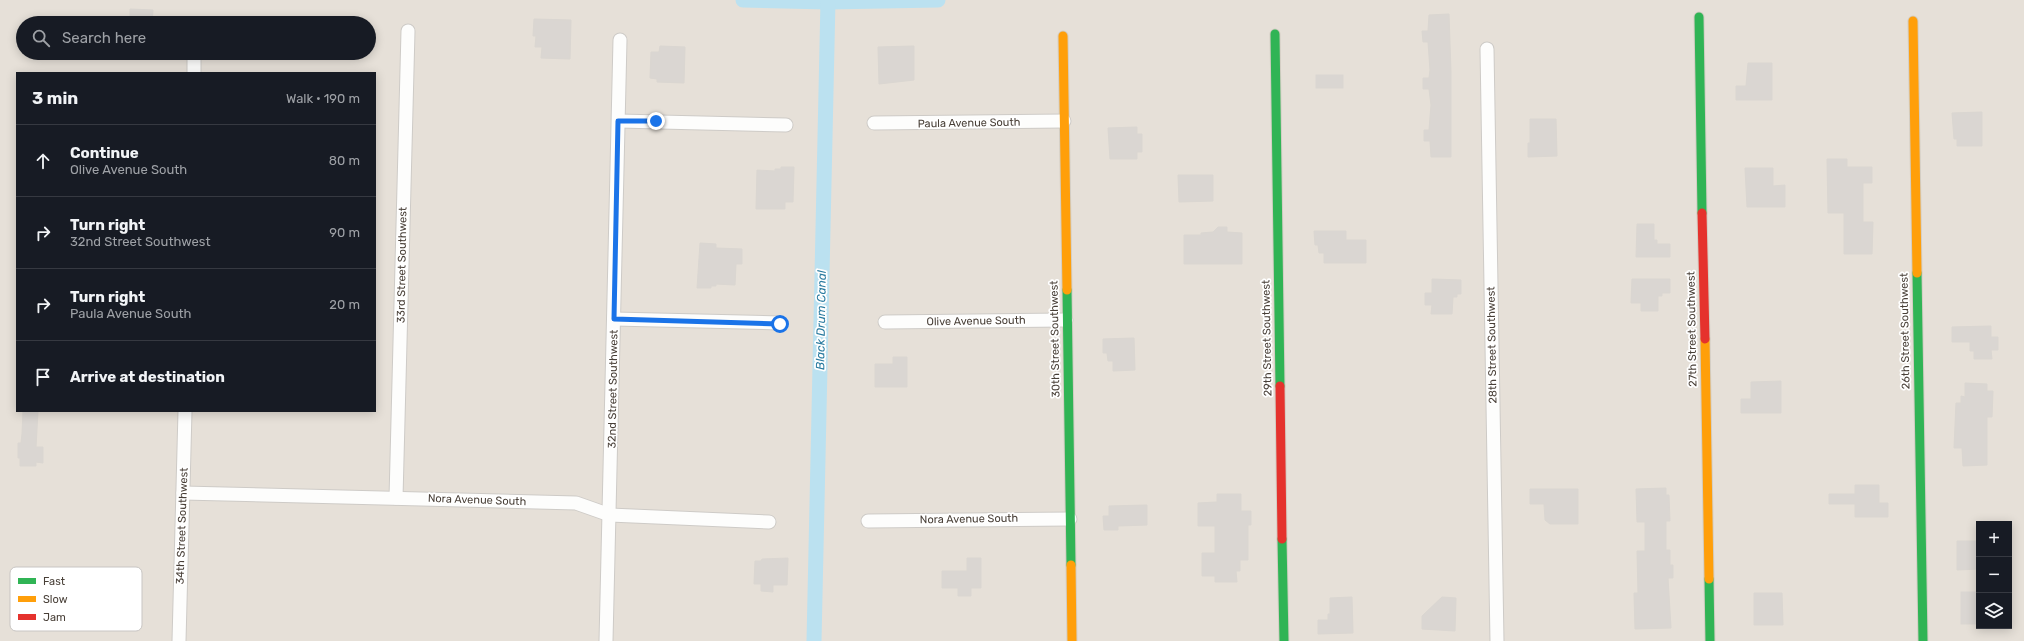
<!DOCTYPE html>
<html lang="en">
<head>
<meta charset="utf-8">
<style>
	body { margin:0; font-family:Rubik,sans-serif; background:#20242c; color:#f1f3f6 }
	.controls { position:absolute; right:12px; bottom:12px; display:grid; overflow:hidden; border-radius:0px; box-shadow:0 2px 10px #0003 }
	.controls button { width:36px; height:36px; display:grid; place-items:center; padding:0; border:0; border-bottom:1px solid #363941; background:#171b24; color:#f1f3f6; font:20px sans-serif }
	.stop { position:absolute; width:12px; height:12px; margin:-9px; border:3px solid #1a73e8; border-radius:50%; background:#fff }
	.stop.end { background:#1a73e8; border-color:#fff; box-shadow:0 1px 4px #0008 }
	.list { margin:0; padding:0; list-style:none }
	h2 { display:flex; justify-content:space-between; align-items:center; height:52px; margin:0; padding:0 16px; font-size:17px }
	h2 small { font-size:13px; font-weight:400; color:#9ea1a6 }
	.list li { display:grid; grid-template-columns:26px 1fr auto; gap:12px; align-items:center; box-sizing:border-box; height:72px; padding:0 16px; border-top:1px solid #363941 }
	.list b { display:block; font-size:15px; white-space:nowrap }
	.list p { margin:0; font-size:13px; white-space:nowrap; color:#9ea1a6 }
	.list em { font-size:13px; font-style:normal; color:#9ea1a6 }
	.icon { flex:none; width:22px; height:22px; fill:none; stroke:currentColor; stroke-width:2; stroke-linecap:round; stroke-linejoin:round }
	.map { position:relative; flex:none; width:2024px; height:641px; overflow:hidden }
	.search { position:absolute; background:#171b24; box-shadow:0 2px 10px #0003; left:16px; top:16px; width:360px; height:44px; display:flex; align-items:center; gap:10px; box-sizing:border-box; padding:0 14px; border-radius:22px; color:#9ea1a6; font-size:15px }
	.panel { position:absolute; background:#171b24; box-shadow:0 2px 10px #0003; left:16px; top:72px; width:360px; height:340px; border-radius:0px }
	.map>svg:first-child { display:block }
</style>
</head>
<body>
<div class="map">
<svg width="2024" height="641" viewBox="0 0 2024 641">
	<rect width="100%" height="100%" fill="#f2efeb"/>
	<path fill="#e6e0d8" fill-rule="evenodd" d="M0 0H2024V641H0ZM23 23H369V53H23ZM17 73H375V411H17ZM1979 524H2009V626H1979Z"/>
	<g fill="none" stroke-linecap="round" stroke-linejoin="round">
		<g stroke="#bbe1f0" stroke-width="15">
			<path d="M743 0 828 2 938 0"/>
			<path d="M814 641 828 0"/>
		</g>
	</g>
	<g fill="#dad6d2" stroke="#dad6d1">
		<path d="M130 9 153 10 152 23H130Z"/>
		<path d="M1449 14 1451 73V157H1431L1430 141H1424V130H1429L1431 105 1429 89H1423V78H1429L1430 70 1428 42H1423L1422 31H1428L1429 15Z"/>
		<path d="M534 19 571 20 570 59 541 58 542 47H535L536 36H533Z"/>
		<path d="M660 46 685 47 684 83 657 82V79L650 78 651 52H659Z"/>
		<path d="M914 46V80L879 84 878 47Z"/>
		<path d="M1748 63H1772V100H1736V86H1746Z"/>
		<rect x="1316" y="75" width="27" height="13"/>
		<path d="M1982 112V146H1957V139H1954L1952 113Z"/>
		<path d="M1530 119H1556L1557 156 1528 157V143H1530Z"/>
		<path d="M1137 127V134H1142V152H1137V159H1110L1108 128Z"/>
		<path d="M1827 159H1847V167H1872V183H1863V222H1873L1872 254H1844V213H1828Z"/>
		<path d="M781 167H794L793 202H785V209H756L757 170 775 171V169H781Z"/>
		<path d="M1745 168H1773V186L1785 185V207H1747Z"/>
		<path d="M1178 175H1213V201L1179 202Z"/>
		<path d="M1637 224H1654V240H1657V244H1670V257H1636Z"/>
		<path d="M1218 227H1227V232L1242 233V264H1184V235H1201V233L1213 232Z"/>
		<path d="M1314 231H1346V240H1366V263H1324V253H1319L1318 245H1315Z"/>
		<path d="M700 243 716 244V248L742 249V264H736L735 285 716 284V286H711V288H697Z"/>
		<path d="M1432 279 1461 280V294H1457V297H1453L1452 314H1431L1432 305H1425V293H1432Z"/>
		<path d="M1632 279H1670V293H1662V296H1658V311H1641V303H1631Z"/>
		<path d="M1991 326V337H1998V350H1991L1992 359H1974V351H1970V342H1952V327Z"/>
		<path d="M1134 338 1135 370 1113 371V361H1108L1107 353H1103V339Z"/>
		<path d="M893 357H907V387H875V364H893Z"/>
		<path d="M1781 381V413H1741V399H1751V382Z"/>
		<path d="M1965 383 1987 384V391H1993L1992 417H1987V465L1963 466 1962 448H1954L1956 403H1961V396L1965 397Z"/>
		<path d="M23 411H38L36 447H43V463L36 462V466H20V458H18V443H21L22 434Z"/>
		<path d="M1855 485H1879V503H1888V517H1855V504H1829V494H1855Z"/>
		<path d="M1666 488V495H1669L1670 521H1666V550H1670V565H1673V578H1668L1671 628 1635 629 1634 593H1638L1637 551H1645V522H1637L1636 489Z"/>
		<path d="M1530 489H1578V524H1550L1545 520 1544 504H1530Z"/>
		<path d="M1217 494H1241V511H1251V525H1248V560H1240V571H1236L1237 582H1215V576H1202V553H1215V526H1198V503L1217 502Z"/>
		<path d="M1147 505V525L1118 526V530H1104L1103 516H1109V506Z"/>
		<path d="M1957 541H1979V569L1957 570Z"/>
		<path d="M788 558 787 585H773V592L761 591V584H754L755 561H761L762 559Z"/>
		<path d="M967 558H981V588H971V596H958V588H942V571H967Z"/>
		<rect x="1961" y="592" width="17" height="32"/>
		<path d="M1754 593H1782L1783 625H1754Z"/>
		<path d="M1352 597 1353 633 1318 634V620H1328V614H1330V598Z"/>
		<path d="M1442 597 1456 598 1455 631 1422 629V616Z"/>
	</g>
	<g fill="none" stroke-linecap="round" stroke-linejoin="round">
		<defs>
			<g id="street">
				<path d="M1487 49 1497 641"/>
				<path d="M194 73V53"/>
				<path d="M619 121 786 125"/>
				<path d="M874 123 1064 121"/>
				<path d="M614 319 780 323"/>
				<path d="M885 322 1066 320"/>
				<path d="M183 493 576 503 610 515 769 522"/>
				<path d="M396 498 408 31"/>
				<path d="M868 521 1070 519"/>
				<path d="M179 641 185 411"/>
				<path d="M606 641 620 40"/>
			</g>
			<g id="fast">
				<path d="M1699 17 1702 213"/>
				<path d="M1275 34 1280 386"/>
				<path d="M1917 273 1923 641"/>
				<path d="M1067 290 1071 565"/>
				<path d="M1282 539 1284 641"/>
				<path d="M1709 579 1710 641"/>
			</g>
			<g id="slow">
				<path d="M1913 21 1917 273"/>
				<path d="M1063 36 1067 290"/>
				<path d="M1705 339 1709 579"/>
				<path d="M1071 565 1072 641"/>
			</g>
			<g id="jam">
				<path d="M1702 213 1705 339"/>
				<path d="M1280 386 1282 539"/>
			</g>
		</defs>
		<use href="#street" stroke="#cecbc7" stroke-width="15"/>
		<use href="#fast" stroke="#d3cdc3" stroke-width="11"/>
		<use href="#slow" stroke="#d3cdc3" stroke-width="11"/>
		<use href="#jam" stroke="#d3cdc3" stroke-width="11"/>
		<use href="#street" stroke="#fdfdfc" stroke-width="13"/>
		<use href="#fast" stroke="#30b455" stroke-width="9"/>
		<use href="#slow" stroke="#ff9f0a" stroke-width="9"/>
		<use href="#jam" stroke="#e5322d" stroke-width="9"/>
	</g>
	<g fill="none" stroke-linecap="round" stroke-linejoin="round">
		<path stroke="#1a73e8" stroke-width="5" d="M656 121H618L614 319 780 324"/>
	</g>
	<g text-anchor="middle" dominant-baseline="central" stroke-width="3.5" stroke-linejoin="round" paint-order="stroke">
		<g font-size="11" fill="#483f37" stroke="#fff">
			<text transform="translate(969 123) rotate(-1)">Paula Avenue South</text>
			<text transform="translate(402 265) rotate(-89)">33rd Street Southwest</text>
			<text transform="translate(976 321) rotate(-1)">Olive Avenue South</text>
			<text transform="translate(1692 329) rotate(-91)">27th Street Southwest</text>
			<text transform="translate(1905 331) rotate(-91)">26th Street Southwest</text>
			<text transform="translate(1267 338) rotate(-91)">29th Street Southwest</text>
			<text transform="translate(1055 339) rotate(-91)">30th Street Southwest</text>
			<text transform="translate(1492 345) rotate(-91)">28th Street Southwest</text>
			<text transform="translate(613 389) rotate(-89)">32nd Street Southwest</text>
			<text transform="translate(477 500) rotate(2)">Nora Avenue South</text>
			<text transform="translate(969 519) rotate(-1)">Nora Avenue South</text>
			<text transform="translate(182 526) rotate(-88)">34th Street Southwest</text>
		</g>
		<g font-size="12" font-style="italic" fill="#287a9f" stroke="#fff">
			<text transform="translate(821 320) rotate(-89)">Black Drum Canal</text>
		</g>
	</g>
	<rect x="10" y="567" width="132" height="64" rx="6" fill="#fff" stroke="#c8c5c3" stroke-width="1"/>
	<rect x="18" y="578" width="18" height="6" fill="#30b455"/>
	<rect x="18" y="596" width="18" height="6" fill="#ff9f0a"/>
	<rect x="18" y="614" width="18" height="6" fill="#e5322d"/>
	<g font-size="11" fill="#483f37">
		<text x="43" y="585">Fast</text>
		<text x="43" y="603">Slow</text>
		<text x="43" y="621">Jam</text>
	</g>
</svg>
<div class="controls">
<button>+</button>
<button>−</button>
<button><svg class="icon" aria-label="layers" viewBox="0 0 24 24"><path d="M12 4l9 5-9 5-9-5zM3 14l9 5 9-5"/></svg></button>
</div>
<div class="stop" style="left:780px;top:324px"></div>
<div class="stop end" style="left:656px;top:121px"></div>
<div class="search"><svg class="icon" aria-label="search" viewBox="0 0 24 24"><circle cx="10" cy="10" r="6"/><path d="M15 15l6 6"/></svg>Search here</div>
<section class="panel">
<h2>3 min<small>Walk · 190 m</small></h2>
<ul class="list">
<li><svg class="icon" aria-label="ahead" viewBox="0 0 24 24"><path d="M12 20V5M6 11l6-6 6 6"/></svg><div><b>Continue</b><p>Olive Avenue South</p></div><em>80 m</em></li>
<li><svg class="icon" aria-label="right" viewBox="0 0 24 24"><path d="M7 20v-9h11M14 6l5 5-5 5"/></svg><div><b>Turn right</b><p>32nd Street Southwest</p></div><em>90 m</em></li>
<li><svg class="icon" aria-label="right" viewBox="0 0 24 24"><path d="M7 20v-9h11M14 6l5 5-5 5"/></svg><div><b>Turn right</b><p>Paula Avenue South</p></div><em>20 m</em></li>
<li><svg class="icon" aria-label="arrive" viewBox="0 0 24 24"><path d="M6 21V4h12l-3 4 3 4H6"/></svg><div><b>Arrive at destination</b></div></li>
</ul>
</section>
</div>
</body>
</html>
